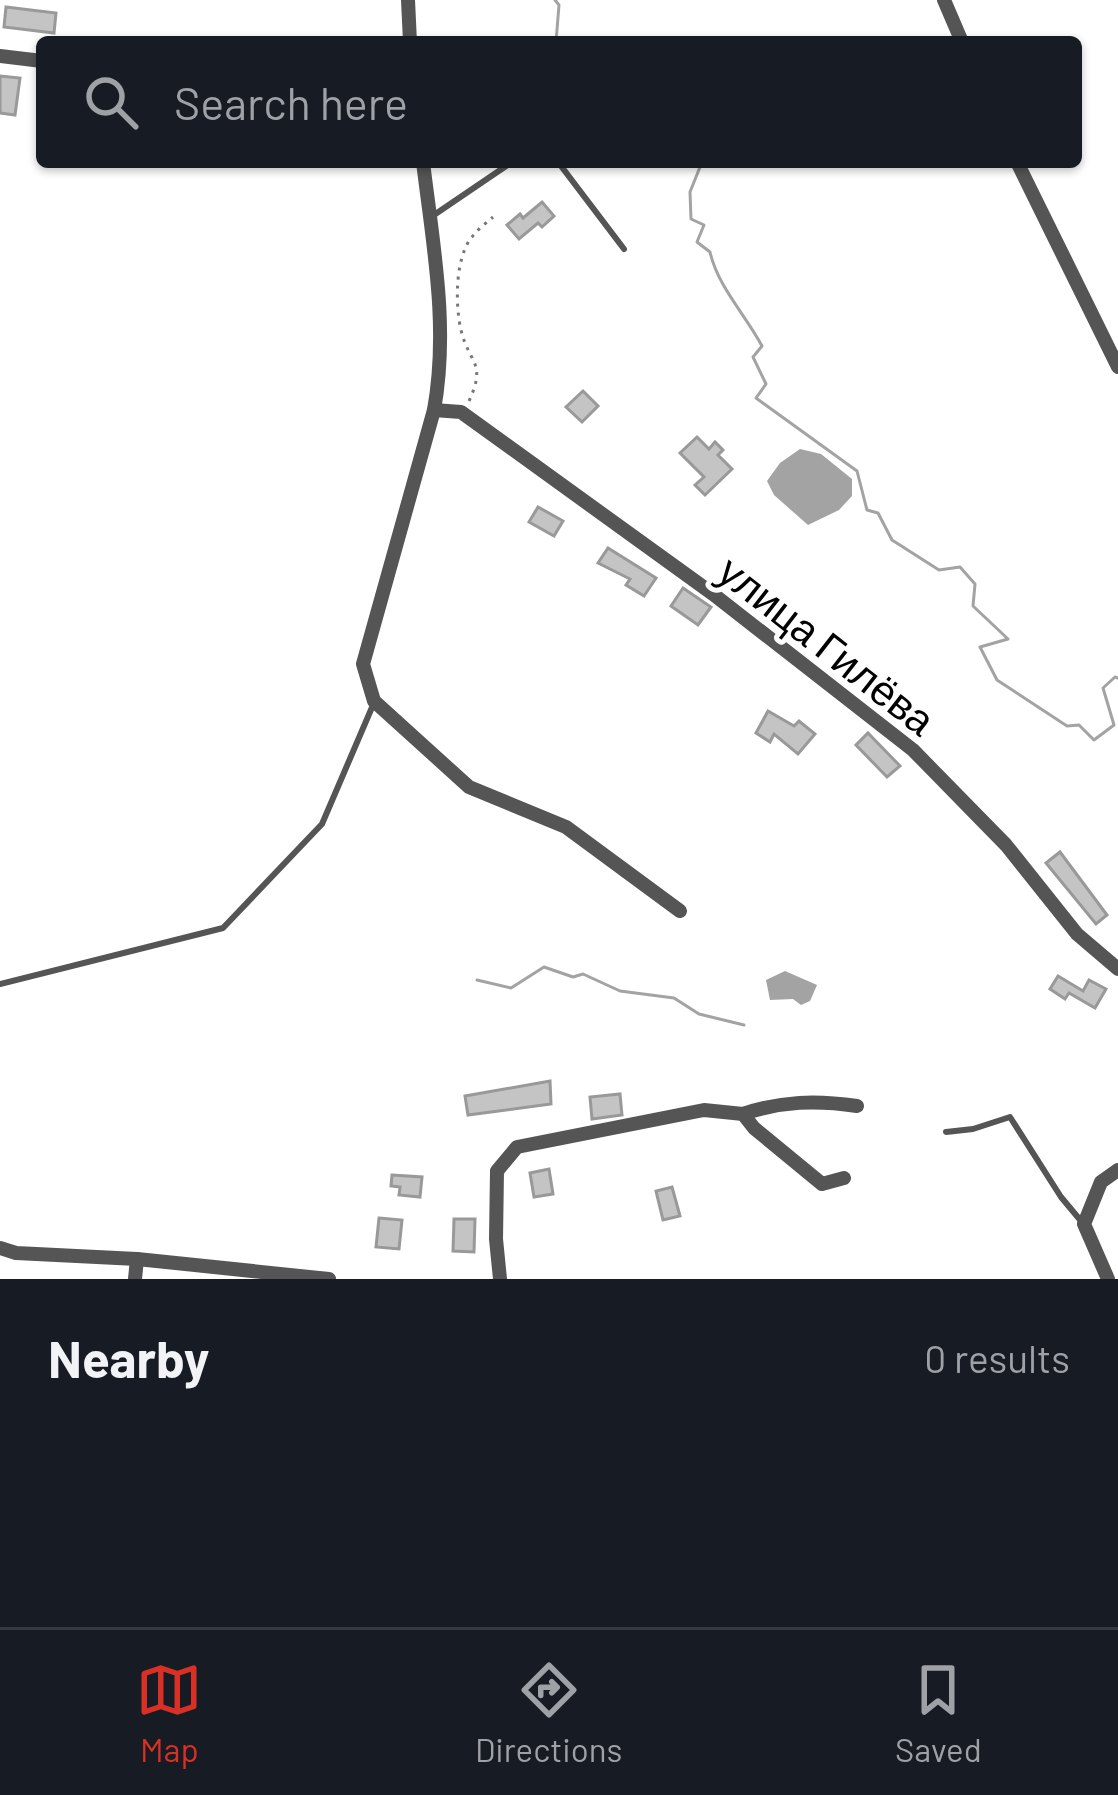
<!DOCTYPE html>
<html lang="en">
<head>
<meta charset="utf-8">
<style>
	body { margin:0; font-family:Barlow,sans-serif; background:#242831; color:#f1f3f6 }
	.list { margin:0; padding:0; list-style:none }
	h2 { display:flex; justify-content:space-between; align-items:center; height:156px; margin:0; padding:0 48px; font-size:51px }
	h2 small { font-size:39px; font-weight:400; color:#9ea1a6 }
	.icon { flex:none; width:66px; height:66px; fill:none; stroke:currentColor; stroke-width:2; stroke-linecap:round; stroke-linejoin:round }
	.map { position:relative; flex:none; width:1118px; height:1279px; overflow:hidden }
	.search { position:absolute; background:#171b24; box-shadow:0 3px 9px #0004; left:36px; right:36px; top:36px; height:132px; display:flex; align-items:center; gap:30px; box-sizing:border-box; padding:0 42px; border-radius:12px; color:#9ea1a6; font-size:45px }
	.sheet { height:348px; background:#171b24 }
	nav { display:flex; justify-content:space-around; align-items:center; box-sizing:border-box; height:168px; border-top:3px solid #363941; background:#171b24; font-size:33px; color:#9ea1a6 }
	nav a { display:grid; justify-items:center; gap:6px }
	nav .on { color:#d93025 }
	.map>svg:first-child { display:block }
</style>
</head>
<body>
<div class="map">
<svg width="1118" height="1279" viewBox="0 0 1118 1279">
	<rect width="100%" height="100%" fill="#fff"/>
	<g fill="#a3a3a3">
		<path d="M800 449 821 454 852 479V496L839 510 808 525 774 495 767 481 780 463Z"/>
		<path d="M785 971 817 985 810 1001 801 1005 793 999 770 1000 766 980Z"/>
	</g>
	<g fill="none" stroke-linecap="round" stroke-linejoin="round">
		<g stroke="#a3a3a3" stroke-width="3">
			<path d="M555 0 559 5 556 42"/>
			<path d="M702 162 690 192 691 219 704 225 697 242 710 252C718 287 745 314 762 346L753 357 766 384 756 398 857 471 867 510 878 513 892 540 939 570 960 567 975 584 973 606 1008 639 980 647 997 680 1067 726 1079 725 1094 740 1114 725 1103 688 1115 677 1118 678"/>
			<path d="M477 980 511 988 544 967 573 977 583 974 620 991 674 998 699 1014 744 1025"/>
		</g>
	</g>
	<g fill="#c4c4c4" stroke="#999" stroke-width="3">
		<path d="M6 7 56 13 54 33 4 27Z"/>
		<path d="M0 76 20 78 15 115 0 113Z"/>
		<path d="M542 202 554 216 542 227 538 223 519 239 507 225 520 214 523 218Z"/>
		<path d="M583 391 598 406 582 422 566 407Z"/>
		<path d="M697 437 709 449 715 442 723 450 718 455 732 469 705 495 695 485 704 477 680 453Z"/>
		<path d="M538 507 563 521 554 536 529 522Z"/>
		<path d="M608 548 656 578 644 596 626 585 630 579 598 563Z"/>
		<path d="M683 588 711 607 698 625 671 606Z"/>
		<path d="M768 711 794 726 799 721 815 734 798 754 774 734 770 742 756 733Z"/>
		<path d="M868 733 900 766 887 777 856 745Z"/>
		<path d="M1060 852 1107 915 1096 924 1046 863Z"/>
		<path d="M1058 976 1083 991 1089 980 1106 989 1095 1008 1069 993 1065 999 1050 989Z"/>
		<path d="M550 1081 551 1104 468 1115 465 1096Z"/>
		<path d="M620 1094 622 1115 592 1119 590 1097Z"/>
		<path d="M549 1169 553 1194 534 1197 530 1173Z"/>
		<path d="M392 1175 422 1177 420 1197 399 1195 400 1187 391 1186Z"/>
		<path d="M672 1187 680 1216 663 1220 656 1191Z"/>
		<path d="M379 1218 402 1220 399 1249 376 1247Z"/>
		<path d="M454 1219H475L474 1252 453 1251Z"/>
	</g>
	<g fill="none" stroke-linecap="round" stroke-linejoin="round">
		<path stroke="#777" stroke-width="3" stroke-dasharray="3 6" stroke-linecap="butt" d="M469 401C487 362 469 364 461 330 455 305 455 257 472 237 478 229 486 223 493 217"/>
		<g stroke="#555" stroke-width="6">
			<path d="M558 162 624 249"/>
			<path d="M431 217 512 162"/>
			<path d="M0 984 223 928 322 824 373 705"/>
			<path d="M946 1132 973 1129 1010 1117 1061 1197 1081 1221"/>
		</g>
		<g stroke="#555" stroke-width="14">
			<path d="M408 0 410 42"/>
			<path d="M944 0 962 42"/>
			<path d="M0 56 42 61"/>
			<path d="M423 162C433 245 449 327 434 410"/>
			<path d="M1017 162 1118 367"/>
			<path d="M680 911 566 827 469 787 374 701 363 664 434 410 461 412 713 594 913 750 1006 845 1077 934 1118 969"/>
			<path d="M743 1114C782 1101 816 1100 857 1106"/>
			<path d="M0 1248 16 1253 137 1259 329 1279"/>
			<path d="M135 1279 137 1259"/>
			<path d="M500 1279 496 1239 497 1171 517 1147 704 1110 743 1114 754 1128 822 1184 844 1178"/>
			<path d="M1108 1279 1084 1224 1101 1182 1118 1170"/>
		</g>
	</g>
	<g text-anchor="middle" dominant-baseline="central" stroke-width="10" stroke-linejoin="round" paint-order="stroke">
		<g font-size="42" fill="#000" stroke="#fff">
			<text transform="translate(828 644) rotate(38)">улица Гилёва</text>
		</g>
	</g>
</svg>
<div class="search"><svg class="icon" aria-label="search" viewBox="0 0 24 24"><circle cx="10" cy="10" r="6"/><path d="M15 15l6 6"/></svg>Search here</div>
</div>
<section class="sheet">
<h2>Nearby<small>0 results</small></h2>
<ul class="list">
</ul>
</section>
<nav>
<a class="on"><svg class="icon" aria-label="map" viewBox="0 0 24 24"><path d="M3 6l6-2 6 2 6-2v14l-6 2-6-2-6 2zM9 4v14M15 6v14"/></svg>Map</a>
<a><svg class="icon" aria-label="directions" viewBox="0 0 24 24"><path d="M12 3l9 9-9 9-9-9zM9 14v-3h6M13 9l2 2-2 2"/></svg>Directions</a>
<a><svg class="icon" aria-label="saved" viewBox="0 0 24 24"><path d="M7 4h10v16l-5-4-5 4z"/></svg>Saved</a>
</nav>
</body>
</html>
